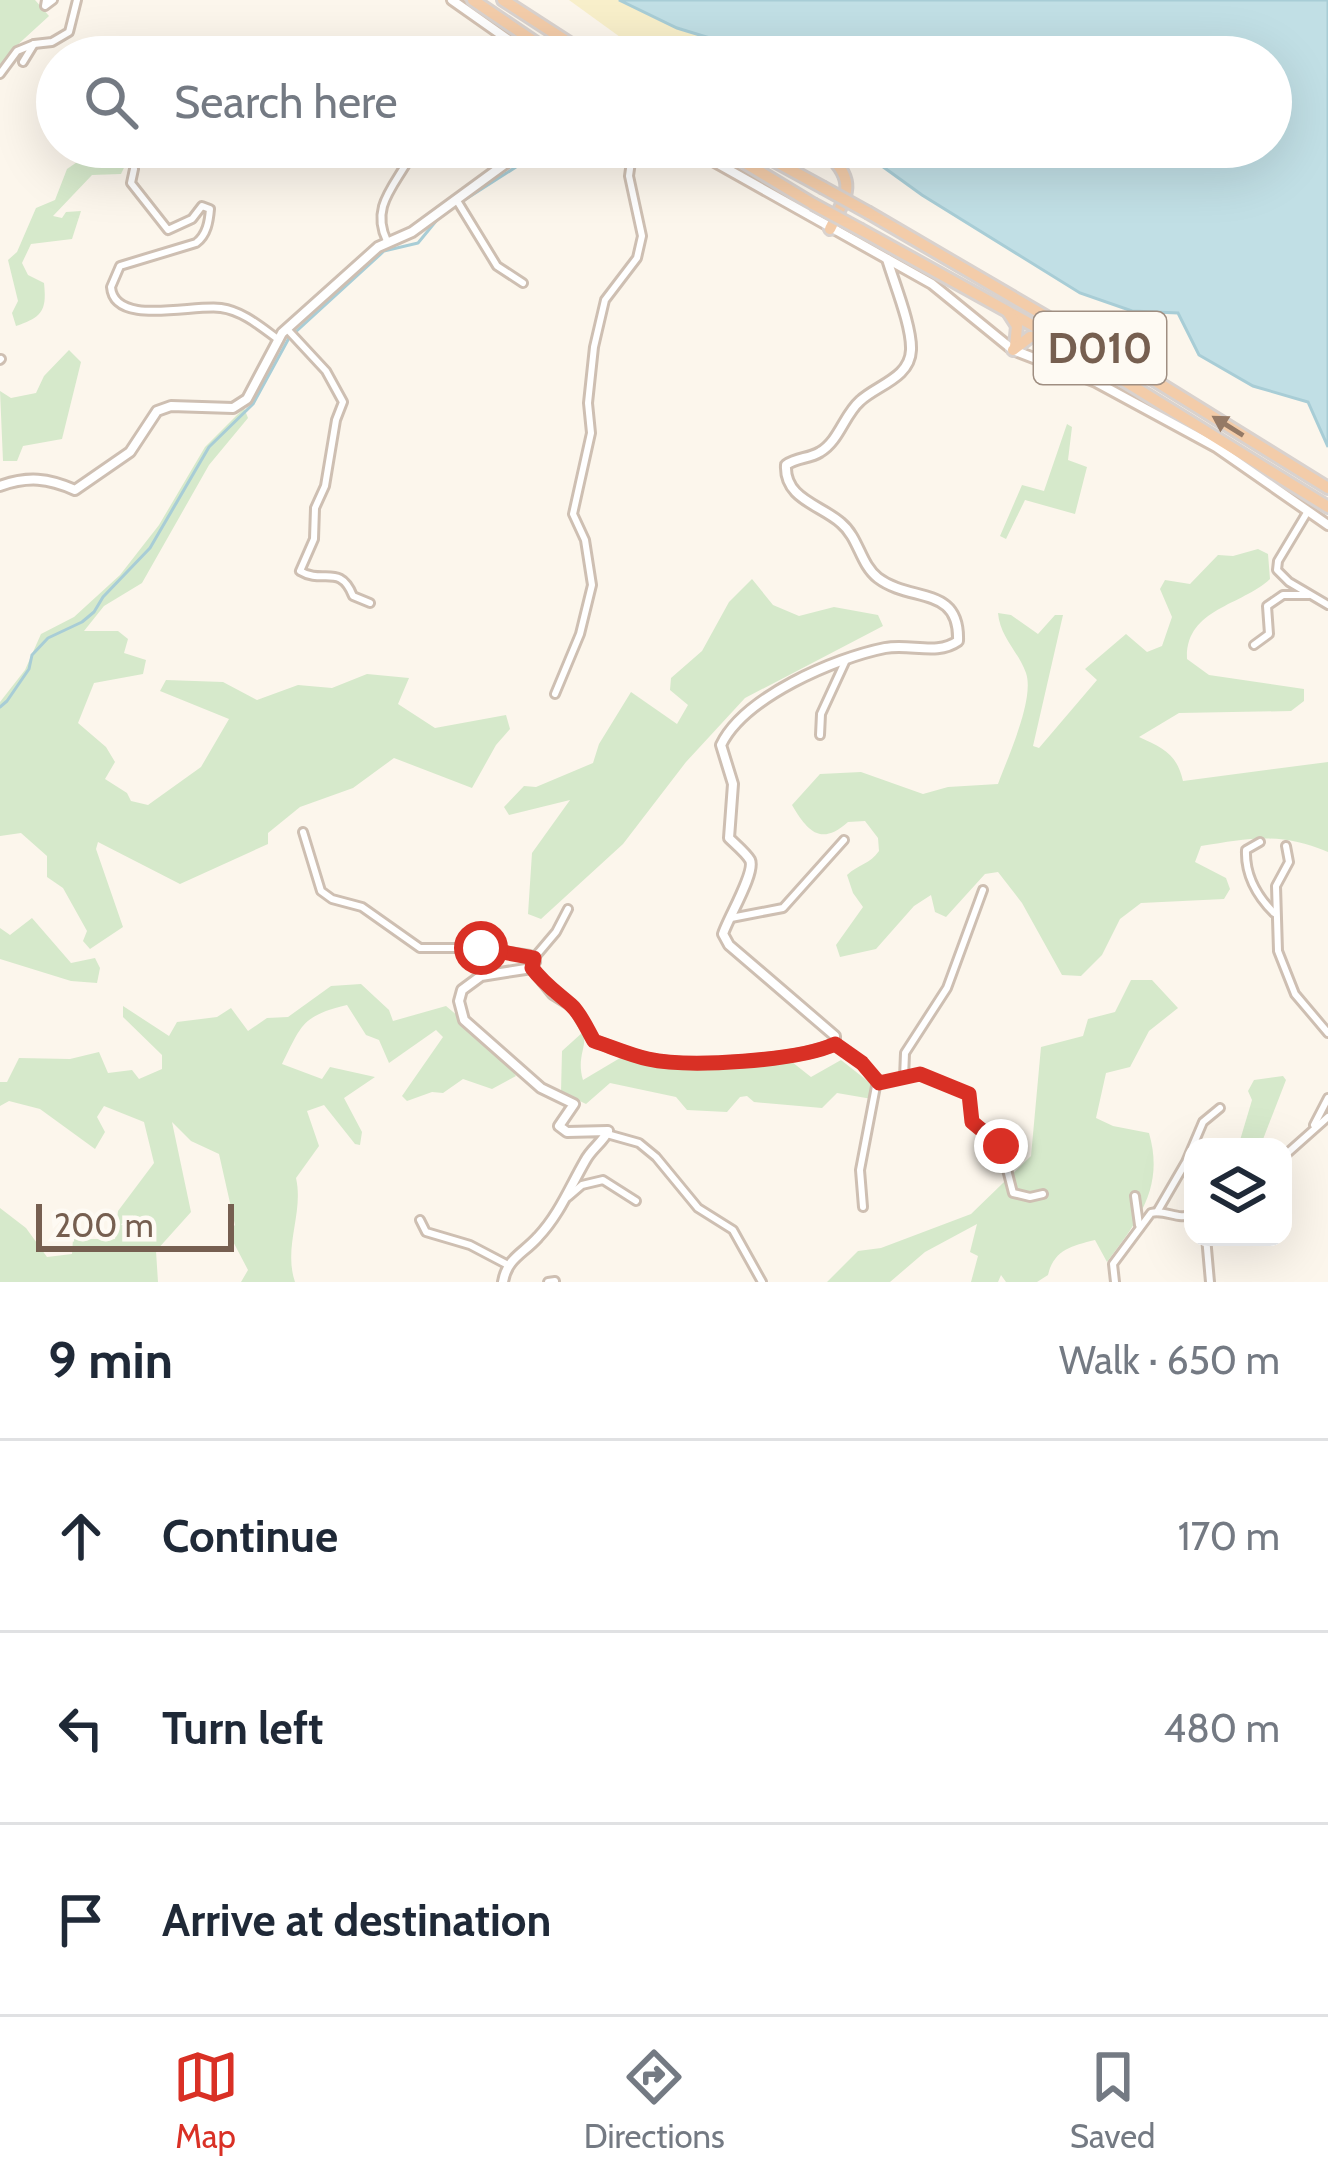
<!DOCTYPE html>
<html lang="en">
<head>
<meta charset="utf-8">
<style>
	body { margin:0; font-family:Cabin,sans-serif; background:#f6f6f7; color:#1f2937 }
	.controls { position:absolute; right:36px; bottom:36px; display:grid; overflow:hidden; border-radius:24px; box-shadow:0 12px 48px #0002 }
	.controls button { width:108px; height:108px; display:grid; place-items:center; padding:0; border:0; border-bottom:3px solid #e0e1e3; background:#fff; color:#1f2937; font:60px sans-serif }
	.scale { position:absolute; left:36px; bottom:30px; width:198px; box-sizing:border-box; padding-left:12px; border:6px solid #765f50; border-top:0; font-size:33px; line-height:42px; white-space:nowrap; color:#765f50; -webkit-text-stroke:9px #fefaf3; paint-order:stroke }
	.stop { position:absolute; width:36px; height:36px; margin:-27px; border:9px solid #d93025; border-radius:50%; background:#fff }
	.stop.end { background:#d93025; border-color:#fff; box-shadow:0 3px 12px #0008 }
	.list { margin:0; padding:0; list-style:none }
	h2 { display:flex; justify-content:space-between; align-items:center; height:156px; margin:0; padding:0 48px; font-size:51px }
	h2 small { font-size:39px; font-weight:400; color:#747a83 }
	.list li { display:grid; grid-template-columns:78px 1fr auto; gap:36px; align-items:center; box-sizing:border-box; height:192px; padding:0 48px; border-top:3px solid #e0e1e3 }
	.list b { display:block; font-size:45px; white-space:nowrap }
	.list em { font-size:39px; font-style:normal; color:#747a83 }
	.icon { flex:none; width:66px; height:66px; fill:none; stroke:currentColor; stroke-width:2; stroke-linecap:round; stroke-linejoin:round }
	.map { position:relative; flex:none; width:1328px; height:1282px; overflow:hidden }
	.search { position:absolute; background:#fff; box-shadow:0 12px 48px #0002; left:36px; right:36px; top:36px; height:132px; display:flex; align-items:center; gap:30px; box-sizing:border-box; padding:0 42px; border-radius:66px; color:#747a83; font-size:45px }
	.sheet { height:732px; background:#fff }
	nav { display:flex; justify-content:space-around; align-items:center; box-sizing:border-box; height:168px; border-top:3px solid #e0e1e3; background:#fff; font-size:33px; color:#747a83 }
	nav a { display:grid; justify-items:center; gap:6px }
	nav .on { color:#d93025 }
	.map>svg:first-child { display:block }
</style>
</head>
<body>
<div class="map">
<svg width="1328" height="1282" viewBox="0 0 1328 1282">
	<rect width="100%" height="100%" fill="#fcf6ec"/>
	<g fill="#d6e9cb">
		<path d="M0 0H35L49 16 13 49 0 66Z"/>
		<path d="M87 147H134L121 174 92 175 53 216 62 218 66 212 81 211 72 239 31 244 22 263 28 275 44 283C47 311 42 317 16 326L12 313 18 301 8 260 17 252 36 208 55 200 67 169 83 158Z"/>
		<path d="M69 350 81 362 62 439 23 446 17 461H3L0 391 11 398 36 393 44 376Z"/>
		<path d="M244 408 248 418 209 465 142 583 104 606 84 631H118L128 639 124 653 146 660 143 674 94 683 78 723 106 747 115 762 105 779 127 793 131 801 148 805 201 767 229 719 160 691 166 680 223 682 257 700 298 685 332 688 367 674 409 678 398 704 435 728 506 715 510 729 496 745 472 788 394 758 353 788 300 807 268 833V844L180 884 98 842 96 849 123 927 90 949 83 941 87 931 63 888 47 877V856L21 833 0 836V702L25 670 41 634 74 617 120 575 159 525 205 447Z"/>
		<path d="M1067 424 1072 427 1068 460 1087 467 1075 514 1025 500 1006 539 1000 536 1022 485 1044 491Z"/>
		<path d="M1258 549 1268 554 1270 579C1241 606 1185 609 1187 659L1209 675 1304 689V701L1291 711 1179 713 1139 737C1163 748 1177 754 1183 781L1328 762V852C1280 832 1251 838 1201 846L1195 862 1226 878 1230 889 1224 899 1141 903 1120 919 1102 955 1081 976 1062 975 1022 903 998 872 985 874 946 917 935 912 931 895 914 906 876 949 840 957 836 945 863 907 853 893 847 875C859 864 870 864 879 851L878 838 865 821 848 822C821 846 808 832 792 805L820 774 861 772 923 794 948 787 998 784C1007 759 1035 699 1026 673 1018 651 1000 637 998 613L1011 615 1038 634 1055 615H1063L1033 746 1039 748 1097 680 1085 669 1126 634 1147 652 1162 646 1172 617 1160 589 1165 580 1190 584 1218 555 1233 556Z"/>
		<path d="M752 579 773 605 799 616 834 607 878 615 883 626 745 698 686 762 623 844 541 919 528 914 532 853 570 800 509 815 504 807 524 786 536 787 593 763 599 744 631 692 677 724 688 705 670 690 671 678 702 651 729 602Z"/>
		<path d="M32 918 71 963 95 958 100 968 97 983 71 981 0 959V928L10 935Z"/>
		<path d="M1131 980H1152L1178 1008 1149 1031 1130 1067 1106 1073 1096 1118 1113 1126 1149 1133C1165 1188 1137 1222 1107 1262L1095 1240C1071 1246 1054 1250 1048 1275L1037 1282H1006L1001 1275 998 1282H971L978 1256 970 1252 977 1224 925 1252 890 1282H827L858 1251 881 1248 971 1214 1031 1156 1041 1047 1083 1036 1088 1019 1115 1012Z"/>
		<path d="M361 984 389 1010 393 1021 446 1006 495 1047 516 1076 492 1089 463 1079 443 1093 432 1092 407 1101 402 1096 443 1037 436 1030 389 1063 379 1040 366 1035 347 1005C302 1016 302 1024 282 1064L322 1079 330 1067 375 1077 344 1098 362 1132 360 1145 355 1144 324 1105 307 1111 319 1146 296 1178C304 1213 283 1247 295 1282H241L248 1270 228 1232 235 1225 219 1154 191 1141 172 1122 191 1212 156 1251 158 1282H0V1208L26 1228 47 1257 72 1254 73 1239H115L118 1211 154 1163 144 1122 104 1106 97 1117 105 1132 95 1149 40 1109 9 1101 0 1106V1082H7L19 1058 70 1059 99 1052 108 1073 132 1070 139 1079 162 1069V1055L123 1017V1006L169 1036 177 1022 217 1017 231 1008 248 1031 267 1018 288 1017 331 986Z"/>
		<path d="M583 1032C588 1047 576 1056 583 1080L620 1058 674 1067 792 1062 811 1077 841 1060 874 1086 872 1099 837 1093 822 1108 754 1102 747 1096 740 1097 727 1112 687 1110 676 1097 610 1083 586 1104 561 1092 562 1051Z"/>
		<path d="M1283 1076 1286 1080 1260 1147H1238L1252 1100 1248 1091 1254 1080Z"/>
	</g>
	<path fill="#f8efca" d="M569 0H619L677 28 755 51 753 57H691L627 42Z"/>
	<path fill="#c1dfe5" stroke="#a8cdd6" stroke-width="3" d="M619 0H1328V447L1308 402 1253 386 1199 355 1178 313 1132 311 1080 293 922 195 875 161 871 147H1271V57H772L677 28Z"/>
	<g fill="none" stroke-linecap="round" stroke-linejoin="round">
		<path stroke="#a8cdd6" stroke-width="3" d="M0 707 7 701 29 669 32 655 48 638 82 622 94 612 103 597 150 548 209 447 253 404 289 338 384 251 418 243 441 215 516 167"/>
		<defs>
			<g id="minor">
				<path d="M46 0 45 6 53 0"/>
				<path d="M34 44 52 42 69 32 77 0"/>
				<path d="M0 74 17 51 34 44 23 62"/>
				<path d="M134 169 131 183 168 230 192 219 202 206 210 209C209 221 207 235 196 243L120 266 111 287C114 327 193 304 221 308 243 311 261 327 279 340"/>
				<path d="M456 199 497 266 523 283"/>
				<path d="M387 241C371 208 392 189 409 159"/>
				<path d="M287 329 326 371 343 402 336 420 325 486 315 508 314 539 300 571C323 585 340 563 353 596L370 603"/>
				<path d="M0 360 1 359"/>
				<path d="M1308 511 1278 561 1277 570 1289 582 1328 605"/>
				<path d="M1254 645 1269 634 1267 606 1283 595H1309"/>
				<path d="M555 694 580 634 592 585 585 540 573 514 591 433 588 403 594 347 605 300 637 258 642 236 629 176 633 147"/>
				<path d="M820 735 821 714 845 662"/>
				<path d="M303 832 321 891 332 899 362 907 420 948H481L530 955 536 962 532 968"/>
				<path d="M1260 842 1246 850C1245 875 1257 896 1274 913"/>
				<path d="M1286 846 1289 862 1276 886 1278 951 1295 994 1328 1033"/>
				<path d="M731 918 783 908 844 840"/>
				<path d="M534 958 556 932 568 909"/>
				<path d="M835 1044 863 1063 879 1083 919 1074 969 1094 972 1122 1001 1146 1013 1193 1030 1197 1043 1194"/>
				<path d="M904 1078 905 1053 947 988 983 890"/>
				<path d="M1314 1125 1328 1098"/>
				<path d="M607 1134 639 1143 656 1157 698 1208 733 1230 762 1282"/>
				<path d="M1283 1157 1328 1117"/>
				<path d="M1135 1196 1139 1225"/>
				<path d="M568 1197 582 1185 603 1180 636 1201"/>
				<path d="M863 1207 860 1170 877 1081"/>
				<path d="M1157 1212 1186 1162 1203 1122 1220 1108"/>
				<path d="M420 1220 426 1232 470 1245 508 1265"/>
				<path d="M1206 1237 1210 1282"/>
				<path d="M548 1282 555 1281"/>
				<path d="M1115 1282 1113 1264 1151 1213C1166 1209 1178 1221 1193 1214"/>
			</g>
			<g id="tertiary">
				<path d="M0 486C28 476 48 478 75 490L130 452 157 411 171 406 233 408 247 399 282 333 378 247 412 232 528 147"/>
				<path d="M503 1282C507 1258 523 1254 538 1237 559 1215 570 1187 585 1161 591 1149 603 1142 608 1131L567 1132 559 1126 574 1104 541 1088 464 1020 459 1001 462 990 481 976 532 968 553 994 574 1007 594 1041C612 1047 630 1055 648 1059 690 1068 797 1061 835 1044V1036L729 945 723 934C728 918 756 872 750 860 746 853 735 844 729 838L733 784 721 745C744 697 835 658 885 648 910 643 937 656 958 641 960 585 911 603 878 578 860 564 859 538 841 523 821 505 784 499 786 465 797 457 809 459 820 452 839 441 844 415 860 401 877 385 910 378 911 350 912 326 894 283 887 259"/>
			</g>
			<g id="secondary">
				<path d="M452 0 533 57"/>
				<path d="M688 147 932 284 1013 350 1096 382 1216 447 1328 525"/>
			</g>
			<g id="trunk">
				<path d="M473 0 557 57"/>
				<path d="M503 0 591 57"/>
				<path d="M719 147 813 204"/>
				<path d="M749 147 822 187"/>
				<path d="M823 147C856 183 850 188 830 229"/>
				<path d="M869 213 1141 372 1328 488"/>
				<path d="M861 230 1052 336 1328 507"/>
				<path d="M1008 312 1017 326 1015 347"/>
				<path d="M1013 350 1030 337 1049 336"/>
			</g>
		</defs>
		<use href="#minor" stroke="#cebfb2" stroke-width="12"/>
		<use href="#tertiary" stroke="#cebfb2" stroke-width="14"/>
		<use href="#secondary" stroke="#d3c1b2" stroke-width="14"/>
		<use href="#trunk" stroke="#d9d2ce" stroke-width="16"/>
		<use href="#minor" stroke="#fff" stroke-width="6"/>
		<use href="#tertiary" stroke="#fff" stroke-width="8"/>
		<use href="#secondary" stroke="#fff" stroke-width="8"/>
		<use href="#trunk" stroke="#f3cca9" stroke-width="10"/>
		<defs>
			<g id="trunk-bridge">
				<path d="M822 187 869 213"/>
				<path d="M813 204 861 230"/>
			</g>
		</defs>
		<use href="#trunk-bridge" stroke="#d9d2ce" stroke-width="16" stroke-linecap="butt"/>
		<use href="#trunk-bridge" stroke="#f3cca9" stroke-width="10"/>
	</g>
	<defs><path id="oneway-solid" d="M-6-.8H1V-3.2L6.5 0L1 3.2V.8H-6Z" transform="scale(3)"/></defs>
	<use fill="#957a66" href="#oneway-solid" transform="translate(1228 426) rotate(-148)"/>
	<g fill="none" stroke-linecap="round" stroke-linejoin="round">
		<path stroke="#d93025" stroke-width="15" d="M481 948 534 958 532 968C544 984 556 992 571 1005 581 1014 587 1029 594 1041 612 1047 630 1055 648 1059 689 1068 798 1061 835 1044L862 1063 879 1083 920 1074 969 1094 972 1122 1001 1146"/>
	</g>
	<g text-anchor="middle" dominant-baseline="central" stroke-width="9" stroke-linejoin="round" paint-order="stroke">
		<rect fill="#fefaf3" stroke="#9f8e81" stroke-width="3" x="1034" y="312" width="132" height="72" rx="9"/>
		<g font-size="42" font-weight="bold" fill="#765f50">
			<text x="1100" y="348">D010</text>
		</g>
	</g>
</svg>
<div class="controls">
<button><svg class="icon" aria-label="layers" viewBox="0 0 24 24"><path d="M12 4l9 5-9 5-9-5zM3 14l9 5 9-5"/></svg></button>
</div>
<div class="scale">200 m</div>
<div class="stop" style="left:481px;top:948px"></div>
<div class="stop end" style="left:1001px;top:1146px"></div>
<div class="search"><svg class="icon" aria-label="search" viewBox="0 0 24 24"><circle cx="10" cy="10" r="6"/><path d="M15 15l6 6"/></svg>Search here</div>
</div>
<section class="sheet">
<h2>9 min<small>Walk · 650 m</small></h2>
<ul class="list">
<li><svg class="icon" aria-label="ahead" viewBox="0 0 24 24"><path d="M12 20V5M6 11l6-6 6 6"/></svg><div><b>Continue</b></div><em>170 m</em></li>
<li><svg class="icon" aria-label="left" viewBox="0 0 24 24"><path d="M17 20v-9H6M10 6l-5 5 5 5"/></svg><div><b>Turn left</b></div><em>480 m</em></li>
<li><svg class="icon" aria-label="arrive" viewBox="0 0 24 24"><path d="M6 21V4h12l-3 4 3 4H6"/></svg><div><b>Arrive at destination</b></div></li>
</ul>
</section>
<nav>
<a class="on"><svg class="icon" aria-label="map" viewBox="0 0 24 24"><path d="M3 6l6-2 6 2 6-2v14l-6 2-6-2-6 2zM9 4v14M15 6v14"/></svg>Map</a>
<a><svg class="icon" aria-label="directions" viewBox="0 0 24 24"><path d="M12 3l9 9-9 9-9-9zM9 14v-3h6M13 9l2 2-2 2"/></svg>Directions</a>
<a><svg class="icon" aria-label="saved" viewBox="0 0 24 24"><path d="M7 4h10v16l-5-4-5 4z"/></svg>Saved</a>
</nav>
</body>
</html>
